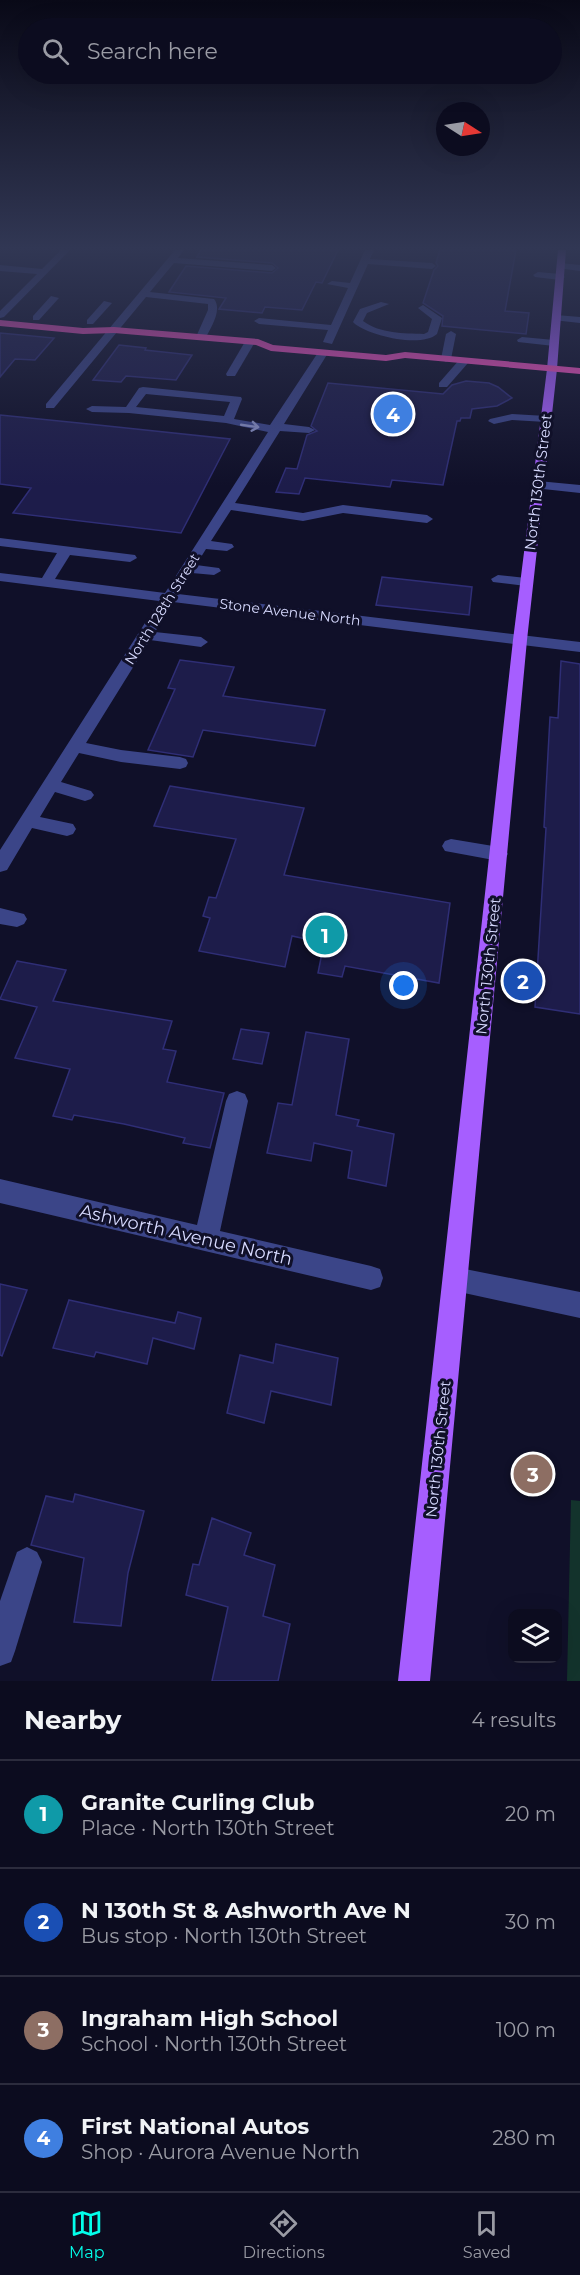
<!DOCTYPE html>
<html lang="en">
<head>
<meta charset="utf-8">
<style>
	body { margin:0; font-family:Montserrat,sans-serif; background:#1a1a2c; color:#f1f3f6 }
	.controls { position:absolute; right:18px; bottom:18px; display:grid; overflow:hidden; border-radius:12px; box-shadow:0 6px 24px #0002 }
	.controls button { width:54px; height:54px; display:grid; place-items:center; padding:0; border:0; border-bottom:2px solid #2c2c3d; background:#0c0c1f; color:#f1f3f6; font:30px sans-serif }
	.compass { position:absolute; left:436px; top:102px; width:54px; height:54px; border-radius:50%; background:#0c0c1f; box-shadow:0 6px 24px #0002; rotate:102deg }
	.you { position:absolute; left:404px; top:986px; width:21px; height:21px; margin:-15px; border:4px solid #fff; border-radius:50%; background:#1a73e8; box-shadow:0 0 0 9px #1a73e833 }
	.badge { display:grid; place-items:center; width:39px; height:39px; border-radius:50%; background:#03ffeb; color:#fff; font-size:20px; font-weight:700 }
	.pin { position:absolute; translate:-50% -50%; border:3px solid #fff; box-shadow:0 2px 6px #0006 }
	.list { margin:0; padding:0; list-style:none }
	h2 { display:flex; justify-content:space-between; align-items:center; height:78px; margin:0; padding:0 24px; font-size:26px }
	h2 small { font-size:20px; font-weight:400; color:#9a9ba4 }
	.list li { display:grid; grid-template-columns:39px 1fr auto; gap:18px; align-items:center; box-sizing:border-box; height:108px; padding:0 24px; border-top:2px solid #2c2c3d }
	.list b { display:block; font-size:22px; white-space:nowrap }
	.list p { margin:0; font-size:20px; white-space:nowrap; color:#9a9ba4 }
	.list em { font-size:20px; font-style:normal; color:#9a9ba4 }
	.icon { flex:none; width:33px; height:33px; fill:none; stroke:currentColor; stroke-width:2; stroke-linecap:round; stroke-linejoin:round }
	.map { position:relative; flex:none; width:580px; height:1681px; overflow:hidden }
	.search { position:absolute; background:#0c0c1f; box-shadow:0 6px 24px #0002; left:18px; right:18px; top:18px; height:66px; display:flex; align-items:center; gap:15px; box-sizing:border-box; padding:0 21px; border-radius:33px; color:#9a9ba4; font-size:22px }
	.sheet { height:510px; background:#0c0c1f }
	nav { display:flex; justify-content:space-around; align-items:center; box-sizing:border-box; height:84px; border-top:2px solid #2c2c3d; background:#0c0c1f; font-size:16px; color:#9a9ba4 }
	nav a { display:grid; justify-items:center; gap:3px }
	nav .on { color:#03ffeb }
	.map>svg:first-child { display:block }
</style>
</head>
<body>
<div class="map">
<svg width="580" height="1681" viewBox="0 0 580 1681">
	<rect width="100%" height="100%" fill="#101029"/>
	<path fill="#13332c" d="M571 1500 580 1501V1681H567Z"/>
	<g fill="#1d1c4a" stroke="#2f2e76" stroke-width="1.5">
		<path d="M201 250H338L322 283 316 282 302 310 265 307 262 313 219 309 226 298 169 292 186 266 272 273 278 268 272 263 197 257Z"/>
		<path d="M440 250H516L505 311 529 313 526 334 442 326 443 316 423 303 434 270 438 266 436 263Z"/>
		<path d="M0 333 54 338 35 360 15 359 0 377Z"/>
		<path d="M119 345 146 348 145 350 192 355 176 380 126 376 121 382 93 380Z"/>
		<path d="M466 381 489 383 498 387 512 398 497 406 472 409 470 418H461L460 421H457L443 485 392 480 390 487 305 478 299 494 276 492 286 468 297 469 307 435 317 431 311 426 328 383 443 394 452 385Z"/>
		<path d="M0 415 79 423 230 439 181 533 13 513 31 488 0 484Z"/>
		<path d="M382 577 472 587 469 615 376 605Z"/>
		<path d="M180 660 234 667 223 696 325 710 315 746 203 730 193 757 148 750 175 689 168 688Z"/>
		<path d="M561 661 580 664V1014L535 1007 546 828 544 827 550 717 558 718Z"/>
		<path d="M170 786 304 808 284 875 450 903 439 983 345 966 342 977 318 973 324 943 292 936 285 967 199 951 210 918 203 916 209 897 216 898 236 839 154 826Z"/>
		<path d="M17 961 66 970 53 1001 172 1021 163 1049 176 1051 167 1082 224 1093 210 1148 183 1143 185 1138 124 1124 74 1115 72 1120 53 1116 70 1069 15 1058 37 1007 0 999Z"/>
		<path d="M241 1029 269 1033 262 1064 233 1059Z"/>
		<path d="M306 1032 349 1039 336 1115 359 1120 357 1126 394 1134 386 1186 348 1178 352 1151 314 1143 311 1161 267 1153 278 1103 292 1105Z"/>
		<path d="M0 1284 27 1290 2 1356 0 1355Z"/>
		<path d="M69 1300 175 1323 178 1312 201 1318 194 1349 153 1338 147 1364 96 1352 94 1357 53 1348Z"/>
		<path d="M276 1344 338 1358 331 1405 271 1391 264 1423 227 1413 240 1355 273 1363Z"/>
		<path d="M75 1494 144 1511 128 1573 121 1626 74 1622 84 1558 31 1545 46 1496 73 1502Z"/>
		<path d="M212 1518 251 1533 244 1555 275 1565 263 1616 290 1624 278 1681H212L228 1607 186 1595 193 1564 199 1565Z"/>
	</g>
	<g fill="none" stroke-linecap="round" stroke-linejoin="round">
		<g fill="#3b4588" fill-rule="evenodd">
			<path d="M61 250H70L4 317 0 318V311L37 274 0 271V265L42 269Z"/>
			<path d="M175 250H184L178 258 272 265 276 268 272 271 174 263 150 292 214 299C223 310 210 329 205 339L196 337 208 310V304L146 297 54 408H46V404Z"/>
			<path d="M365 250H374L370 259 432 263 436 266 432 269 368 264 332 344 323 342 328 330 259 324 254 321 259 318 331 325 348 288 327 284 332 281 350 283Z"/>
			<path d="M560 263 580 265V271L557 268V264Z"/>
			<path d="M538 272 560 274 565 277 560 280 535 277 533 275Z"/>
			<path d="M51 296 59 298 39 320H33V316Z"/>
			<path d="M104 301 112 303 93 324H87V320Z"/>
			<path d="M381 302 389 304 367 313 363 321C381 334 403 333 424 334L428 332 432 319 418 308 423 305 442 318 437 334C421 348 371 336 355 324L353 322 360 309Z"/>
			<path d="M556 315 580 317V323L553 320V316Z"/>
			<path d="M451 331 456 334 451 359 446 362 441 359 446 334Z"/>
			<path d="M522 337 554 340 559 343 554 346 518 342 517 340Z"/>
			<path d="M246 340 255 342 235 376H227L226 374Z"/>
			<path d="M323 350 328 353 284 424 309 427 315 430 309 433 280 431 235 503 303 513 343 505 427 515 433 519 427 523 343 513 303 521 231 510 211 541 232 544 234 547 227 551 206 549 196 565 219 568 221 571 214 575 192 573 178 594 580 642V652L173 602 155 632 201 637 208 642 201 647 150 640 86 743 121 750 180 757 186 759 188 763 186 767 180 769 121 762 79 753 61 782 91 791 94 795 91 799 85 801 55 792 40 817 73 824 76 829 73 834 67 836 32 828 7 870 0 872V850L159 601 0 581V573L42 578 57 553 0 546V538L135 555 137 558 130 562 70 555 55 579 165 593 268 432 226 423 129 413 92 412 86 409 92 406 126 407 139 388 143 387 241 397 242 399 234 419 270 425 319 351ZM146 394 230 402 224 416 136 407Z"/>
			<path d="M464 358 468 359V363L447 387H439V383L460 359Z"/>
			<path d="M512 414 546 416 552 419 546 422 512 420 494 424 488 421 490 419Z"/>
			<path d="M538 481 580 485V493L534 488 532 485 534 482Z"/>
			<path d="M498 575 526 578 533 582 526 586 493 582 491 579Z"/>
			<path d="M451 839 499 847 505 849 508 854 505 859 499 861 445 851 442 846 445 841Z"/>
			<path d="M0 908 24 914 27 919 24 924 17 927 0 924Z"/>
			<path d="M237 1091 245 1094 248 1101 220 1231 371 1266 380 1269 383 1278 380 1287 371 1290 0 1203V1179L197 1225 226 1101 229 1094Z"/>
			<path d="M455 1267 580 1292V1318L455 1291 446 1288 443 1279 446 1270Z"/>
			<path d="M27 1547 37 1552 42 1562 15 1651 11 1662 0 1666V1601L17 1552Z"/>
		</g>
		<path fill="#a65eff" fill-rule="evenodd" d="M558 250H566L557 369 527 640 430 1681H398L513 640 547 369Z"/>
		<path fill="#ff52c4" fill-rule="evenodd" d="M0 320 83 328 114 327 258 339 273 345 386 355 405 352 580 368V374L405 358 386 361 271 351 256 345 114 333 83 334 0 326Z"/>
	</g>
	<defs><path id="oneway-shaft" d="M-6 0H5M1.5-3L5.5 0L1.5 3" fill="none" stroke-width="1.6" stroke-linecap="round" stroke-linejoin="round" transform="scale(1.5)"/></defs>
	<use stroke="#8990c4" href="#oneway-shaft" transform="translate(250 426) rotate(8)"/>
	<linearGradient id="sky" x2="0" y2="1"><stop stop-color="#090917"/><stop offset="0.51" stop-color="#313754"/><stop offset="1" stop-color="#313754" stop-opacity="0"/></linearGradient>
	<rect width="580" height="486" fill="url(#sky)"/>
	<g text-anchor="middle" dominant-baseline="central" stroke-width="6" stroke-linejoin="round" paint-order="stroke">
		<g font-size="14" fill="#d7daff" stroke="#101029">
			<text transform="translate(162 609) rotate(-58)">North 128th Street</text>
			<text transform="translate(290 612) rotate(7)">Stone Avenue North</text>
		</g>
		<g font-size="15" fill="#d7daff" stroke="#101029">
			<text transform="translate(538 482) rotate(-83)">North 130th Street</text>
			<text transform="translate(488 966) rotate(-84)">North 130th Street</text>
			<text transform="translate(438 1449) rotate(-84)">North 130th Street</text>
		</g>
		<g font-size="18" fill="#d7daff" stroke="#101029">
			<text transform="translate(186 1235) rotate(13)">Ashworth Avenue North</text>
		</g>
	</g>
</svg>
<div class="controls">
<button><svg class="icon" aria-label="layers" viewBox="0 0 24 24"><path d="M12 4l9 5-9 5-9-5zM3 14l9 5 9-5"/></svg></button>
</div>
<svg class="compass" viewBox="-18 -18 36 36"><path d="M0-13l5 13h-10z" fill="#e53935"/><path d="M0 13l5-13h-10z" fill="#9a9ba4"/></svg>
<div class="you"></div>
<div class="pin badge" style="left:325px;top:935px;background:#0f9aa8">1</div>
<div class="pin badge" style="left:523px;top:981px;background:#1a4fb4">2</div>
<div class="pin badge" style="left:533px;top:1474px;background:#8d6e63">3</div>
<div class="pin badge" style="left:393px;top:414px;background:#3f7fe0">4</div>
<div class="search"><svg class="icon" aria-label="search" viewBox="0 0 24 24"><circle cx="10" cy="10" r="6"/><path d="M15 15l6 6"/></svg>Search here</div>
</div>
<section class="sheet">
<h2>Nearby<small>4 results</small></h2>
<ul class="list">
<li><span class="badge" style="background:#0f9aa8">1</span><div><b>Granite Curling Club</b><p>Place · North 130th Street</p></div><em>20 m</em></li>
<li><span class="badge" style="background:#1a4fb4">2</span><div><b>N 130th St &amp; Ashworth Ave N</b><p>Bus stop · North 130th Street</p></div><em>30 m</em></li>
<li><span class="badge" style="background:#8d6e63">3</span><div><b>Ingraham High School</b><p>School · North 130th Street</p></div><em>100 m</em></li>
<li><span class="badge" style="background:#3f7fe0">4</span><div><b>First National Autos</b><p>Shop · Aurora Avenue North</p></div><em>280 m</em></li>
</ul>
</section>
<nav>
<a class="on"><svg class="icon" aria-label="map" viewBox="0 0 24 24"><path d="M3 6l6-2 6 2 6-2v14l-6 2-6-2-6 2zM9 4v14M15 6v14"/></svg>Map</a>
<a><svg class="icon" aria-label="directions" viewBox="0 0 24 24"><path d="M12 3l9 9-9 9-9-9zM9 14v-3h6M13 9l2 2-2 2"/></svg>Directions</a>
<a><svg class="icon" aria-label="saved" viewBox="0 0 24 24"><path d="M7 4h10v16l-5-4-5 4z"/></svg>Saved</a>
</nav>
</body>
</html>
